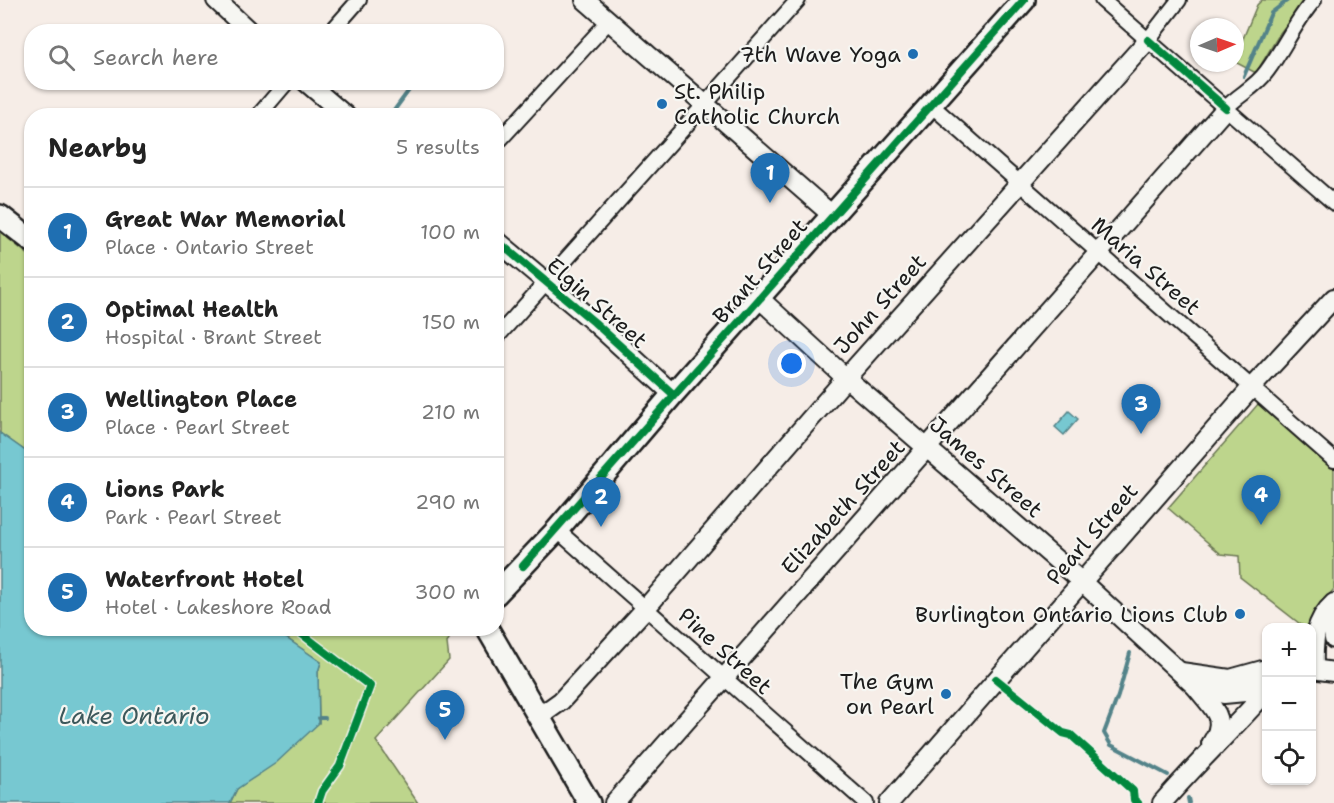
<!DOCTYPE html>
<html lang="en">
<head>
<meta charset="utf-8">
<style>
	body { margin:0; font-family:"Shantell Sans",sans-serif; background:#f6f6f6; color:#222 }
	.controls { position:absolute; right:18px; bottom:18px; display:grid; overflow:hidden; border-radius:12px; box-shadow:0 2px 4px #0004 }
	.controls button { width:54px; height:54px; display:grid; place-items:center; padding:0; border:0; border-bottom:2px solid #e0e0e0; background:#fff; color:#222; font:30px sans-serif }
	.compass { position:absolute; left:1190px; top:18px; width:54px; height:54px; border-radius:50%; background:#fff; box-shadow:0 2px 4px #0004; rotate:88deg }
	.you { position:absolute; left:792px; top:364px; width:21px; height:21px; margin:-15px; border:4px solid #fff; border-radius:50%; background:#1a73e8; box-shadow:0 0 0 9px #1a73e833 }
	.badge { display:grid; place-items:center; width:39px; height:39px; border-radius:50%; background:#1f6fb2; color:#fff; font-size:20px; font-weight:700 }
	.pin { position:absolute; translate:-50% -50px; filter:drop-shadow(0 2px 3px #0008) }
	.pin::after { content:''; position:absolute; top:32px; width:21px; height:18px; background:inherit; clip-path:polygon(0 0,100% 0,50% 100%) }
	.list { margin:0; padding:0; list-style:none }
	h2 { display:flex; justify-content:space-between; align-items:center; height:78px; margin:0; padding:0 24px; font-size:26px }
	h2 small { font-size:20px; font-weight:400; color:#767676 }
	.list li { display:grid; grid-template-columns:39px 1fr auto; gap:18px; align-items:center; box-sizing:border-box; height:90px; padding:0 24px; border-top:2px solid #e0e0e0 }
	.list b { display:block; font-size:22px; white-space:nowrap }
	.list p { margin:0; font-size:20px; white-space:nowrap; color:#767676 }
	.list em { font-size:20px; font-style:normal; color:#767676 }
	.icon { flex:none; width:33px; height:33px; fill:none; stroke:currentColor; stroke-width:2; stroke-linecap:round; stroke-linejoin:round }
	.map { position:relative; flex:none; width:1334px; height:803px; overflow:hidden }
	.search { position:absolute; background:#fff; box-shadow:0 2px 4px #0004; left:24px; top:24px; width:480px; height:66px; display:flex; align-items:center; gap:15px; box-sizing:border-box; padding:0 21px; border-radius:24px; color:#767676; font-size:22px }
	.panel { position:absolute; background:#fff; box-shadow:0 2px 4px #0004; left:24px; top:108px; width:480px; height:528px; border-radius:24px }
	.map>svg:first-child { display:block }
</style>
</head>
<body>
<div class="map">
<svg width="1334" height="803" viewBox="0 0 1334 803">
	<rect width="100%" height="100%" fill="#f6ede7"/>
	<filter id="ink" filterUnits="userSpaceOnUse"><feTurbulence type="fractalNoise" baseFrequency=".0167" numOctaves="2"/><feDisplacementMap in="SourceGraphic" scale="12" xChannelSelector="R" yChannelSelector="G"/><feConvolveMatrix kernelMatrix="1 2 1 2 8 2 1 2 1" color-interpolation-filters="sRGB"/></filter>
	<g filter="url(#ink)">
		<g fill="#bdd58c" stroke="#6c7854" stroke-width="1.5">
			<path d="M1262 0H1306L1280 33 1256 73 1235 62V58L1257 5Z"/>
			<path d="M0 232 31 257V455L0 433Z"/>
			<path d="M1259 403 1334 469V589L1313 614 1308 627H1304L1240 577 1239 556 1221 554 1168 508Z"/>
			<path d="M273 629H454L447 643 449 660 376 741 418 803H230L237 789 319 723 318 672 321 662Z"/>
		</g>
		<g fill="#77c8d1" stroke="#538389" stroke-width="1.5">
			<path d="M1069 411 1078 419 1064 435 1055 427Z"/>
			<path d="M0 433 31 455 32 628 273 629 321 662 318 672 319 723 276 763 237 789 230 803H0Z"/>
		</g>
		<g fill="none" stroke-linecap="round" stroke-linejoin="round">
			<g stroke="#538389" stroke-width="4">
				<path d="M1244 76 1271 13 1288 0"/>
				<path d="M390 116 415 82"/>
				<path d="M1130 653 1118 696 1104 733 1111 745 1168 775"/>
				<path d="M319 718H325"/>
				<path d="M1188 798 1189 803"/>
			</g>
			<defs>
				<g id="street">
					<path d="M1102 0 1334 203"/>
					<path d="M331 32 359 0"/>
					<path d="M1148 40 1179 0"/>
					<path d="M930 104 1334 460"/>
					<path d="M1226 108C1239 94 1255 88 1267 71 1284 48 1295 22 1314 0"/>
					<path d="M258 116 287 82"/>
					<path d="M496 144 608 22"/>
					<path d="M496 338 798 0"/>
					<path d="M557 530 866 803"/>
				</g>
				<g id="secondary">
					<path d="M216 0 250 32"/>
					<path d="M585 0 832 215"/>
					<path d="M306 82 346 116"/>
					<path d="M496 240 594 322 673 394"/>
					<path d="M760 299 846 378 1082 582 1196 687 1224 694 1245 692 1266 685"/>
					<path d="M1334 619V639"/>
					<path d="M1314 668C1313 643 1314 621 1334 603"/>
					<path d="M1312 669 1334 672"/>
					<path d="M1181 672 1230 679 1266 669"/>
					<path d="M1196 687C1213 709 1229 718 1211 744"/>
					<path d="M540 716 561 701 645 609 846 378 1148 40"/>
					<path d="M614 803 1226 108"/>
					<path d="M889 803 1252 387 1334 298"/>
					<path d="M1162 803C1196 764 1232 730 1266 692"/>
				</g>
				<g id="primary">
					<path d="M0 216 32 241"/>
					<path d="M496 594 557 530 673 394 1024 0"/>
					<path d="M487 628 589 803"/>
				</g>
			</defs>
			<use href="#street" stroke="#1c1c1c" stroke-width="18"/>
			<use href="#secondary" stroke="#1c1c1c" stroke-width="22"/>
			<use href="#primary" stroke="#1c1c1c" stroke-width="26"/>
			<use href="#street" stroke="#f6f6f2" stroke-width="14"/>
			<use href="#secondary" stroke="#f6f6f2" stroke-width="18"/>
			<use href="#primary" stroke="#f6f6f2" stroke-width="21"/>
			<defs>
				<g id="cycleway">
					<path d="M1148 40 1226 108"/>
					<path d="M496 240 594 322 673 394"/>
					<path d="M523 566 1024 0"/>
					<path d="M294 628 370 686 340 766 322 791 318 803"/>
					<path d="M996 679 1063 733 1071 735 1133 791 1134 800 1138 803"/>
				</g>
			</defs>
			<use href="#cycleway" stroke="#f6f6f2" stroke-width="11"/>
			<use href="#cycleway" stroke="#00873e" stroke-width="8"/>
		</g>
	</g>
	<g fill="#1f6fb2" stroke="#f6f6f2" stroke-width="2">
		<circle cx="913" cy="54" r="6"/>
		<circle cx="662" cy="104" r="6"/>
		<circle cx="1240" cy="614" r="6"/>
		<circle cx="946" cy="694" r="6"/>
	</g>
	<g text-anchor="middle" dominant-baseline="central" stroke-width="4.5" stroke-linejoin="round" paint-order="stroke">
		<g font-size="22" fill="#1c1c1c" stroke="#f6f6f2" text-anchor="end">
			<text x="901" y="54">7th Wave Yoga</text>
			<text x="674" y="91" text-anchor="start">St. Philip<tspan x="674" dy="25">Catholic Church</tspan></text>
			<text x="1228" y="614">Burlington Ontario Lions Club</text>
			<text x="934" y="681">The Gym<tspan x="934" dy="25">on Pearl</tspan></text>
		</g>
		<g font-size="22" fill="#1c1c1c" stroke="#f6f6f2">
			<text transform="translate(1146 266) rotate(41)">Maria Street</text>
			<text transform="translate(760 271) rotate(-49)">Brant Street</text>
			<text transform="translate(597 303) rotate(41)">Elgin Street</text>
			<text transform="translate(880 304) rotate(-48)">John Street</text>
			<text transform="translate(986 467) rotate(41)">James Street</text>
			<text transform="translate(843 507) rotate(-48)">Elizabeth Street</text>
			<text transform="translate(1092 534) rotate(-49)">Pearl Street</text>
			<text transform="translate(725 651) rotate(42)">Pine Street</text>
		</g>
		<g font-size="24" font-style="italic" fill="#3c585b" stroke="#f6f6f2">
			<text x="134" y="716">Lake Ontario</text>
		</g>
	</g>
</svg>
<div class="controls">
<button>+</button>
<button>−</button>
<button><svg class="icon" aria-label="locate" viewBox="0 0 24 24"><circle cx="12" cy="12" r="6"/><path d="M12 2v4M12 18v4M2 12h4M18 12h4"/></svg></button>
</div>
<svg class="compass" viewBox="-18 -18 36 36"><path d="M0-13l5 13h-10z" fill="#e53935"/><path d="M0 13l5-13h-10z" fill="#767676"/></svg>
<div class="you"></div>
<div class="pin badge" style="left:770px;top:203px">1</div>
<div class="pin badge" style="left:601px;top:527px">2</div>
<div class="pin badge" style="left:1141px;top:434px">3</div>
<div class="pin badge" style="left:1261px;top:525px">4</div>
<div class="pin badge" style="left:445px;top:740px">5</div>
<div class="search"><svg class="icon" aria-label="search" viewBox="0 0 24 24"><circle cx="10" cy="10" r="6"/><path d="M15 15l6 6"/></svg>Search here</div>
<section class="panel">
<h2>Nearby<small>5 results</small></h2>
<ul class="list">
<li><span class="badge">1</span><div><b>Great War Memorial</b><p>Place · Ontario Street</p></div><em>100 m</em></li>
<li><span class="badge">2</span><div><b>Optimal Health</b><p>Hospital · Brant Street</p></div><em>150 m</em></li>
<li><span class="badge">3</span><div><b>Wellington Place</b><p>Place · Pearl Street</p></div><em>210 m</em></li>
<li><span class="badge">4</span><div><b>Lions Park</b><p>Park · Pearl Street</p></div><em>290 m</em></li>
<li><span class="badge">5</span><div><b>Waterfront Hotel</b><p>Hotel · Lakeshore Road</p></div><em>300 m</em></li>
</ul>
</section>
</div>
</body>
</html>
